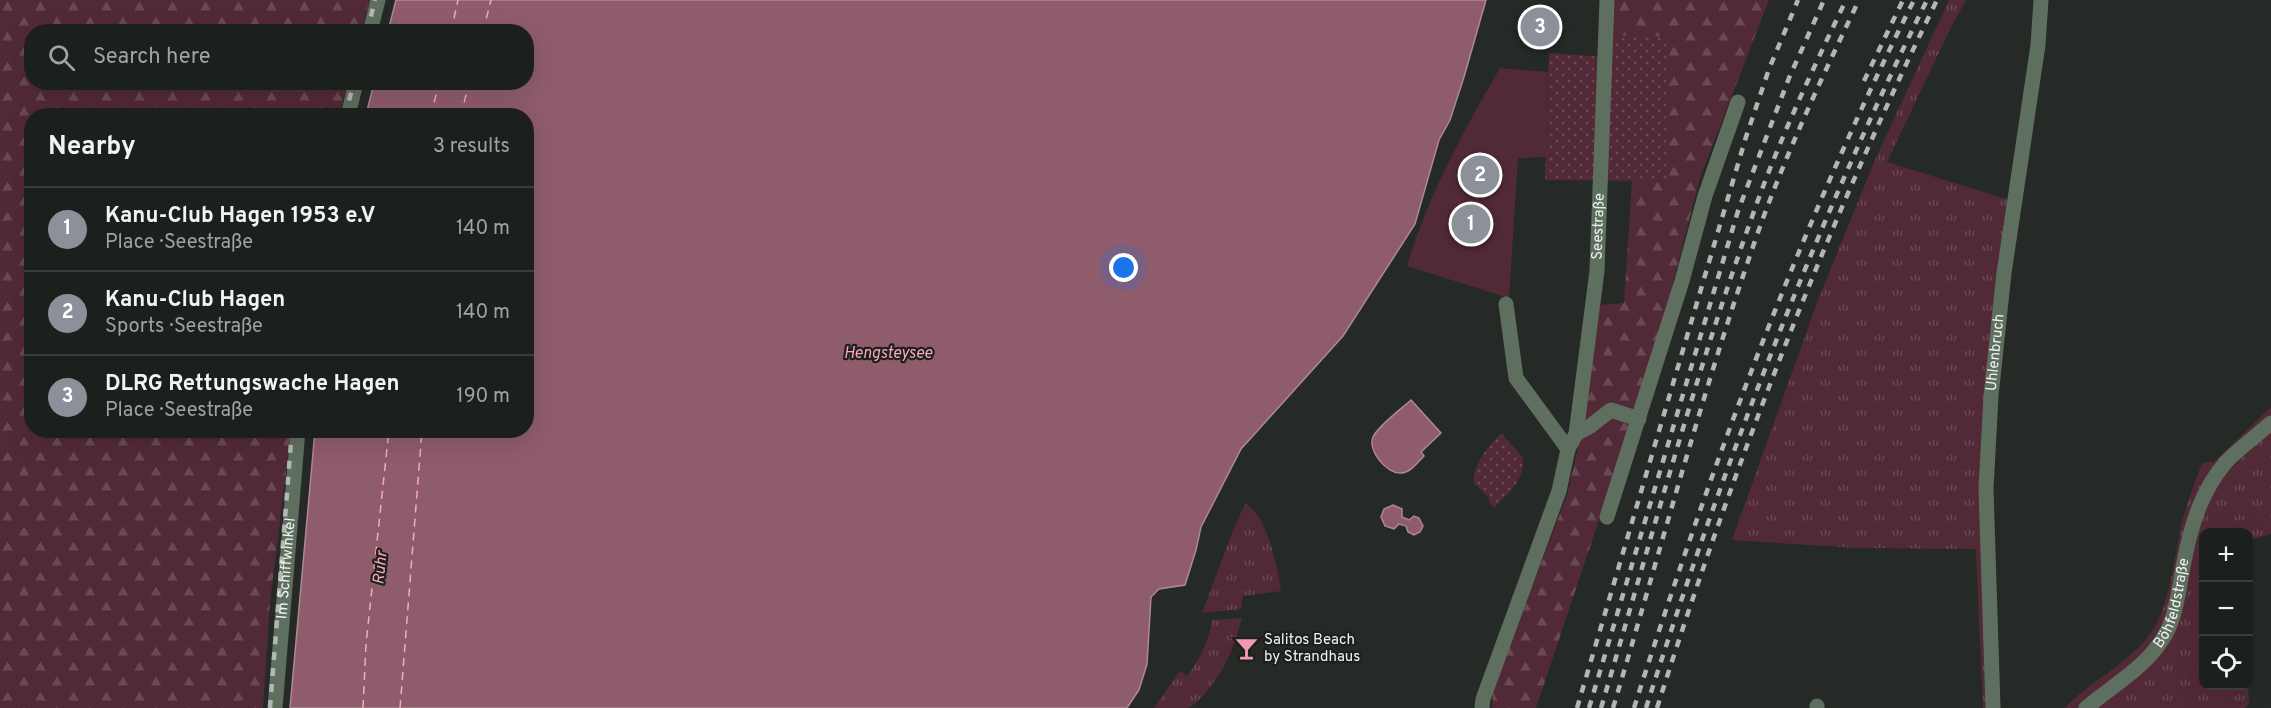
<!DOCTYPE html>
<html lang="en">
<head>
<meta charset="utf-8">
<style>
	body { margin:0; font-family:Overpass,sans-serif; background:#292d29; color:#f1f3f6 }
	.controls { position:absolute; right:18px; bottom:18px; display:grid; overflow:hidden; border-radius:12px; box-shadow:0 6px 24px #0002 }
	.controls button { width:54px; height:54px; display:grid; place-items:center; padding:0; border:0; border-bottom:2px solid #3a3e3b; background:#1c201c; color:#f1f3f6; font:30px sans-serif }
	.you { position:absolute; left:1124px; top:268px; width:21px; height:21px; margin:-15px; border:4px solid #fff; border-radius:50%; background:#1a73e8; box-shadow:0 0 0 9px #1a73e833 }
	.badge { display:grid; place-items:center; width:39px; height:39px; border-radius:50%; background:#8c9099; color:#fff; font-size:20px; font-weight:700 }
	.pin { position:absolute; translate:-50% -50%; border:3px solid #fff; box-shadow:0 2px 6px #0006 }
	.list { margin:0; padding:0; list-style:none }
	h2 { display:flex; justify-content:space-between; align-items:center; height:78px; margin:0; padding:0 24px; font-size:26px }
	h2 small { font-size:20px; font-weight:400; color:#a0a3a3 }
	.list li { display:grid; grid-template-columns:39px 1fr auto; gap:18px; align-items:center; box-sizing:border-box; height:84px; padding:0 24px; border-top:2px solid #3a3e3b }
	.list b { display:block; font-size:22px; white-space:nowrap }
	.list p { margin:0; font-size:20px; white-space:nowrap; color:#a0a3a3 }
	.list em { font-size:20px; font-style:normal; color:#a0a3a3 }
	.icon { flex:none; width:33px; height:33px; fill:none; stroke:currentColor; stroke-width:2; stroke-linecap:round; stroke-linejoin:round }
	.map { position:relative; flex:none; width:2271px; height:708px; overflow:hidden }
	.search { position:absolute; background:#1c201c; box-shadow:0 6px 24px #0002; left:24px; top:24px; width:510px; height:66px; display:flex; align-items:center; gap:15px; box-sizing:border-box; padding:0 21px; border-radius:24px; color:#a0a3a3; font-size:22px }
	.panel { position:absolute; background:#1c201c; box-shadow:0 6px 24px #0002; left:24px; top:108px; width:510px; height:330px; border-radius:24px }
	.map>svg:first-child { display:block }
</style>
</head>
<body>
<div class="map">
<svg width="2271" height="708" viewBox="0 0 2271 708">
	<defs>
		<pattern id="grass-tufts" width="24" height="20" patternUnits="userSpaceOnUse" patternTransform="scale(1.5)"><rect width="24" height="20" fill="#522a37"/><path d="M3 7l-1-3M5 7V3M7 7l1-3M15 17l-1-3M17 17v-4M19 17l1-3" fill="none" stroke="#6b4954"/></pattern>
		<pattern id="forest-firs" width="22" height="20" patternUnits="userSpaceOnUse" patternTransform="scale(1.5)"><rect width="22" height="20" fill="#522a37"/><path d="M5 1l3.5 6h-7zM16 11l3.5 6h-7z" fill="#6b4954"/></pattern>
		<pattern id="park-dots" width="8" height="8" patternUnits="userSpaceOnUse" patternTransform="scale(1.5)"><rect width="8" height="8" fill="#522a37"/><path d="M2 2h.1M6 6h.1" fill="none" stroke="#6b4954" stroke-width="1.8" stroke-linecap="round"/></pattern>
	</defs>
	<rect width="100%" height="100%" fill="#262a26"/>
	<g fill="url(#grass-tufts)">
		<path d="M1949 0H1966L1951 27 1887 162 2009 200 1988 364 1991 708H1983L1976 549 1858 548 1732 540 1818 300 1875 160Z"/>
		<path d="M2271 407V416L2219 462 2177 577 2161 632 2156 643 2080 708H2065C2090 681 2125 666 2148 637 2171 610 2174 553 2183 519 2188 500 2195 482 2202 463L2214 462Z"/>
		<path d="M2271 431V534L2249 540 2248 532H2204V686H2248L2249 704 2245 708H2096L2151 662 2208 500 2223 476Z"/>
		<path d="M1245 504C1267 513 1278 569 1281 591L1243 596 1241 609 1202 613 1234 528Z"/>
		<path d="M1242 618C1234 648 1224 673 1202 697 1198 700 1193 707 1187 708 1178 708 1164 708 1154 708L1180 671 1187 676C1200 659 1209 641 1212 620Z"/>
	</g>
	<g fill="url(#forest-firs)">
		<path d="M0 0H370L361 31 32 32V82L348 83 339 115 32 116V430L291 431 270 602 263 708H0Z"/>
		<path d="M1607 0H1769L1700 178 1654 356 1536 708H1492L1493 691 1567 495 1585 418 1600 305 1624 303 1632 181H1666L1668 37 1606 35Z"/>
	</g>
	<g fill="url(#park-dots)">
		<path d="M1606 35 1668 37 1667 181 1545 180 1549 53 1605 57Z"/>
		<path d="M1501 433 1523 458C1524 483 1509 491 1494 508L1489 502V498L1474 483C1473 463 1488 447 1501 433Z"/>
	</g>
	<path fill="#522a37" d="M1500 68 1548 72 1546 157 1518 158 1509 298 1407 266C1426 200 1465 128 1500 68Z"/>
	<g fill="#8f5c6b" stroke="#ac8993" stroke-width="1.5">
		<path d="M396 0H1486L1464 77 1450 120 1439 140 1415 224 1343 336 1241 449 1201 527 1196 550 1185 585 1159 589 1151 597 1147 664 1139 690 1127 708H290L315 431 526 430V116L366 115 374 83 526 82V32L388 31Z"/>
		<path d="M1411 400 1441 433 1421 452 1424 456C1418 462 1411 472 1402 473 1387 475 1367 450 1373 437 1378 426 1401 409 1411 400Z"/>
		<path d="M1393 505 1402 509V517L1409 520 1414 516 1419 518 1423 526 1420 532 1414 535 1408 532 1406 526 1399 524 1394 529 1385 526 1381 517 1384 509Z"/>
	</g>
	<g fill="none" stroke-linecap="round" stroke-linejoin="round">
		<g stroke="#f9a8bf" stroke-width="1.5" stroke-dasharray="8 6" stroke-linecap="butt">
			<path d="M451 32 458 0"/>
			<path d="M483 32 491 0"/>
			<path d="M431 116 439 82"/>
			<path d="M461 116 469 82"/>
			<path d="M363 708 366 644 389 430"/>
			<path d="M400 708 422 430"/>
		</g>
		<g stroke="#5f6f5f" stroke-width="15">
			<path d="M370 32 378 0"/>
			<path d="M348 116 356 82"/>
			<path d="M1576 434 1589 427 1611 410 1639 419"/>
			<path id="s1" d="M1568 449 1576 434 1597 271 1607 0"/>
			<path d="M1607 517 1682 281 1705 196 1738 102"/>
			<path id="s2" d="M275 708 298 430"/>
			<path d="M1482 708 1483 699 1559 491 1568 449 1516 378 1506 304"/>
			<path d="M1817 708V706"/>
			<path id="s3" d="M1993 708 1986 489 1991 396 2004 273 2038 45 2041 0"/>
			<path id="s4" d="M2086 708C2114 684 2148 667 2166 633 2176 617 2180 582 2184 562 2191 526 2201 491 2226 462 2240 448 2256 436 2271 423"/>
		</g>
		<g stroke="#b3b6b3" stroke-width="4.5" stroke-dasharray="8 8" stroke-linecap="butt">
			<path d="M367 32 375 0"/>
			<path d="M1864 81 1903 0"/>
			<path d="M345 116 354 82"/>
			<path d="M270 708 292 430"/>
			<path d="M1577 708 1746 137 1769 69 1798 0"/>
			<path d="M1589 708 1738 211 1789 78 1824 0"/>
			<path d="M1601 708C1650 544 1694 378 1752 217 1778 142 1812 71 1846 0"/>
			<path d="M1613 708C1662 546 1705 381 1762 221 1790 145 1824 73 1859 0"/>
			<path d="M1634 708C1711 466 1800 227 1914 0"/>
			<path d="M1646 708C1723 466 1814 228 1927 0"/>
			<path d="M1657 708C1734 465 1825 229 1937 0"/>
		</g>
	</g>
	<defs>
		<symbol id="bar-bare" viewBox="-9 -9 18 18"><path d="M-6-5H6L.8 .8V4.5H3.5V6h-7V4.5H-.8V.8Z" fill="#f19ab3" stroke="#1d201d" stroke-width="2.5" paint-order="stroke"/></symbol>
	</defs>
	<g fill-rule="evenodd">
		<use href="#bar-bare" x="1230" y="632" width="33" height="33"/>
	</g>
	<g text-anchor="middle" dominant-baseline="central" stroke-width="4.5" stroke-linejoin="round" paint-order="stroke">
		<g font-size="15" fill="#f1f3f1" stroke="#1d201d">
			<text stroke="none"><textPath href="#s1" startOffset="226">Seestraße</textPath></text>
			<text stroke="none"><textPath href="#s3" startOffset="356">Uhlenbruch</textPath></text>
			<text stroke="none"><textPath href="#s2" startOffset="140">Im Schiffwinkel</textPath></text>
			<text stroke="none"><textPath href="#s4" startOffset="141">Böhfeldstraße</textPath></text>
		</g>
		<g font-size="15" fill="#f1f3f1" stroke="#1d201d" text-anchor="start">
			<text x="1264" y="640">Salitos Beach<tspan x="1264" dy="17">by Strandhaus</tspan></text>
		</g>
		<g font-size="16" font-style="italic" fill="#f9a8bf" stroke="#1d201d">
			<text x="888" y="354">Hengsteysee</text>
			<text transform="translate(381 568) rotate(-84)">Ruhr</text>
		</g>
	</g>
</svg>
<div class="controls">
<button>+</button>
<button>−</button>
<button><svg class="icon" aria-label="locate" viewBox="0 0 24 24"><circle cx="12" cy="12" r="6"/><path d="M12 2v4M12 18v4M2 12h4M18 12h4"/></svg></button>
</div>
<div class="you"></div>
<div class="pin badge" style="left:1471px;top:224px">1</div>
<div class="pin badge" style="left:1480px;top:175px">2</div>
<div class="pin badge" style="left:1540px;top:27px">3</div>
<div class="search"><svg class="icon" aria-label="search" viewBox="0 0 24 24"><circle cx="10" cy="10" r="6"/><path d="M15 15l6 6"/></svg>Search here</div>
<section class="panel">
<h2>Nearby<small>3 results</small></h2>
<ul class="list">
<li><span class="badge">1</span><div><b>Kanu-Club Hagen 1953 e.V</b><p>Place · Seestraße</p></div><em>140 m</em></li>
<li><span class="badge">2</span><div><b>Kanu-Club Hagen</b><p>Sports · Seestraße</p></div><em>140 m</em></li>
<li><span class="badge">3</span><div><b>DLRG Rettungswache Hagen</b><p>Place · Seestraße</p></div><em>190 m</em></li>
</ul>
</section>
</div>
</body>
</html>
